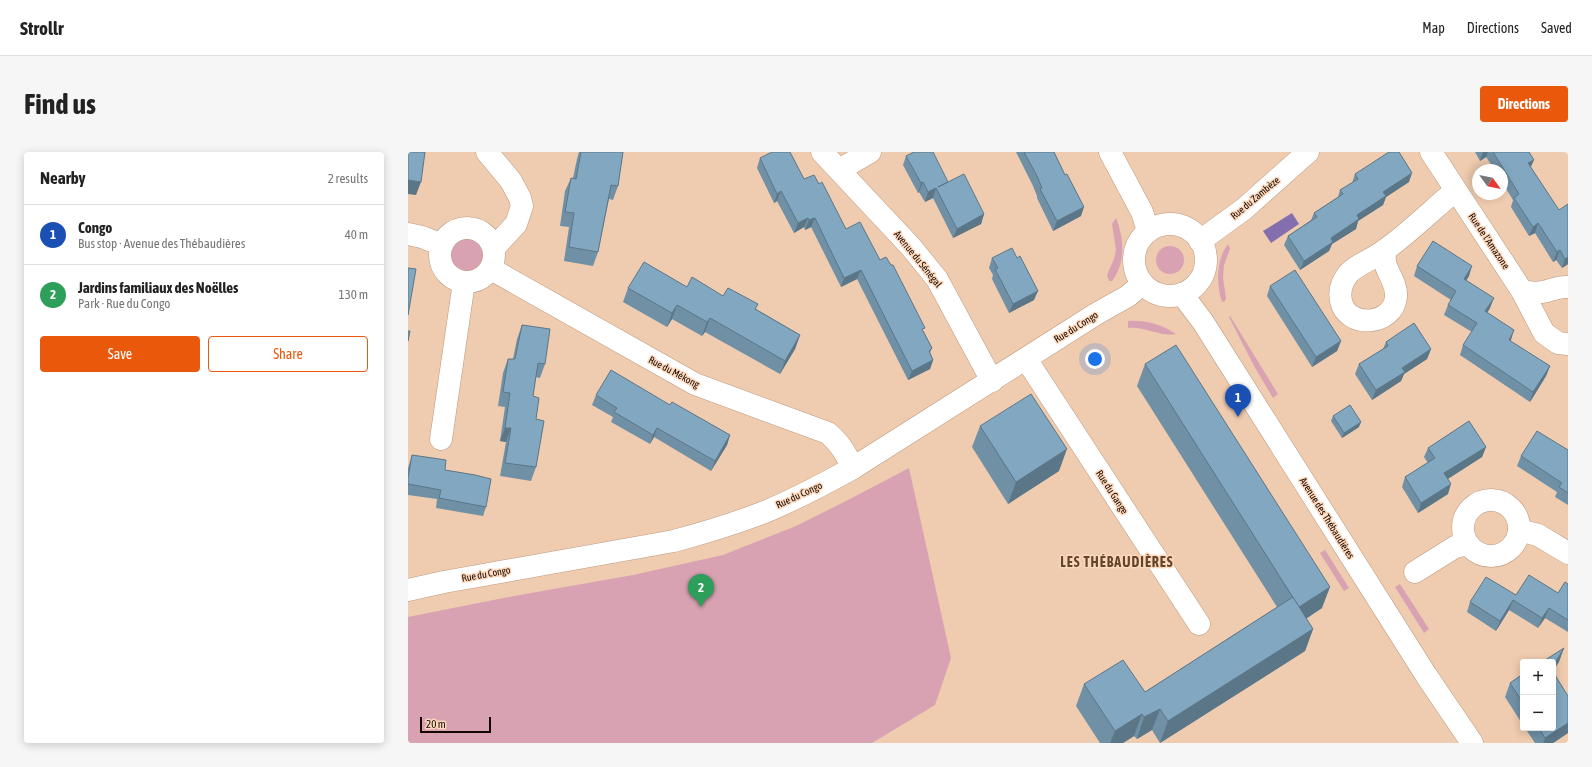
<!DOCTYPE html>
<html lang="en">
<head>
<meta charset="utf-8">
<style>
	body { margin:0; font-family:"Asap Condensed",sans-serif; background:#f6f6f6; color:#222 }
	.controls { position:absolute; right:12px; bottom:12px; display:grid; overflow:hidden; border-radius:4px; box-shadow:0 2px 10px #0003 }
	.controls button { width:36px; height:36px; display:grid; place-items:center; padding:0; border:0; border-bottom:1px solid #e0e0e0; background:#fff; color:#222; font:20px sans-serif }
	.compass { position:absolute; left:1064px; top:12px; width:36px; height:36px; border-radius:50%; background:#fff; box-shadow:0 2px 10px #0003; rotate:123deg }
	.scale { position:absolute; left:12px; bottom:10px; width:71px; box-sizing:border-box; padding-left:4px; border:2px solid #140802; border-top:0; font-size:11px; line-height:14px; white-space:nowrap; color:#140802; -webkit-text-stroke:3px #fdd8bc; paint-order:stroke }
	.you { position:absolute; left:687px; top:207px; width:14px; height:14px; margin:-10px; border:3px solid #fff; border-radius:50%; background:#1a73e8; box-shadow:0 0 0 6px #1a73e833 }
	.badge { display:grid; place-items:center; width:26px; height:26px; border-radius:50%; background:#ea580c; color:#fff; font-size:13px; font-weight:700 }
	.pin { position:absolute; translate:-50% -33px; filter:drop-shadow(0 1px 2px #0008) }
	.pin::after { content:''; position:absolute; top:21px; width:14px; height:12px; background:inherit; clip-path:polygon(0 0,100% 0,50% 100%) }
	.list { margin:0; padding:0; list-style:none }
	h2 { display:flex; justify-content:space-between; align-items:center; height:52px; margin:0; padding:0 16px; font-size:17px }
	h2 small { font-size:13px; font-weight:400; color:#767676 }
	.list li { display:grid; grid-template-columns:26px 1fr auto; gap:12px; align-items:center; box-sizing:border-box; height:60px; padding:0 16px; border-top:1px solid #e0e0e0 }
	.list b { display:block; font-size:15px; white-space:nowrap }
	.list p { margin:0; font-size:13px; white-space:nowrap; color:#767676 }
	.list em { font-size:13px; font-style:normal; color:#767676 }
	.actions { display:flex; gap:8px; padding:12px 16px }
	.actions a { flex:1; padding:9px 0; border:1px solid #ea580c; border-radius:4px; text-align:center; font-size:14px; color:#ea580c }
	.actions .main { background:#ea580c; color:#fff }
	.map { position:relative; flex:none; width:1160px; height:591px; overflow:hidden; border-radius:4px }
	header { display:flex; align-items:center; gap:24px; box-sizing:border-box; height:56px; padding:0 20px; background:#fff; border-bottom:1px solid #e0e0e0 }
	header strong { font-size:19px }
	nav { display:flex; gap:22px; margin-inline-start:auto; font-size:14px }
	.intro { display:flex; align-items:center; justify-content:space-between; box-sizing:border-box; height:96px; padding:0 24px }
	h1 { margin:0; font-size:28px }
	.button { padding:10px 18px; border-radius:4px; background:#ea580c; color:#fff; font-size:14px; font-weight:700 }
	main { display:flex; gap:24px; padding:0 24px }
	aside { flex:1; background:#fff; border-radius:4px; box-shadow:0 2px 10px #0003 }
	.map>svg:first-child { display:block }
</style>
</head>
<body>
<header>
<strong>Strollr</strong>
<nav><a>Map</a><a>Directions</a><a>Saved</a></nav>
</header>
<div class="intro"><h1>Find us</h1><a class="button">Directions</a></div>
<main>
<aside>
<h2>Nearby<small>2 results</small></h2>
<ul class="list">
<li><span class="badge" style="background:#1a4fb4">1</span><div><b>Congo</b><p>Bus stop · Avenue des Thébaudières</p></div><em>40 m</em></li>
<li><span class="badge" style="background:#2e9e5b">2</span><div><b>Jardins familiaux des Noëlles</b><p>Park · Rue du Congo</p></div><em>130 m</em></li>
</ul>
<div class="actions"><a class="main">Save</a><a>Share</a></div>
</aside>
<div class="map">
<svg width="1160" height="591" viewBox="0 0 1160 591">
	<rect width="100%" height="100%" fill="#efcbaf"/>
	<g fill="#d8a2b2">
		<path d="M708 66C716 86 718 111 704 129H701L699 123 706 107 708 98 704 72Z"/>
		<circle cx="59" cy="102" r="17"/>
		<path d="M820 92 822 97 816 113 815 126 818 146 817 149 814 150C808 132 808 108 820 92Z"/>
		<circle cx="762" cy="108" r="14"/>
		<path d="M822 164 870 242 865 246 846 214 821 165Z"/>
		<path d="M720 169C737 168 753 172 768 182 751 185 737 174 720 176Z"/>
		<path d="M501 316 543 506 527 553 464 591H0V465L106 444 225 423 315 403 388 374 438 349Z"/>
		<path d="M917 398 941 436 936 439 912 401Z"/>
		<path d="M992 432 1021 477 1016 481 987 435Z"/>
	</g>
	<path fill="#846fae" d="M884 61 891 72 863 91 855 79Z"/>
	<g fill="none" stroke-linecap="round" stroke-linejoin="round">
		<defs>
			<g id="minor">
				<path d="M79 0 103 29 112 46 114 54 108 72 86 96"/>
				<path d="M414 0 503 95 529 127 584 229"/>
				<path d="M1023 0 1114 139 1136 181 1150 191 1160 192"/>
				<path d="M431 18 462 0"/>
				<circle cx="59" cy="103" r="27"/>
				<path d="M0 82 14 85 34 93"/>
				<path d="M792 89 836 57 900 0"/>
				<path d="M977 99C977 104 976 109 978 114 982 125 989 133 988 145 985 174 939 177 933 149 931 139 934 129 941 121 951 111 966 107 977 98 1002 80 1024 58 1047 39"/>
				<path d="M83 117 287 232 420 281C432 291 438 302 445 316"/>
				<path d="M1114 139C1121 140 1127 142 1134 140 1143 139 1150 134 1160 135"/>
				<path d="M618 207 791 472"/>
				<path d="M33 287 56 130"/>
				<circle cx="1083" cy="376" r="28"/>
				<path d="M1111 378 1130 383 1160 401"/>
				<path d="M1007 420 1047 395 1060 392"/>
				<path d="M0 438 36 430 266 389C296 381 325 372 354 361 385 349 416 332 445 316L688 162 720 144 734 132"/>
			</g>
			<g id="tertiary">
				<path d="M702 0 734 60 740 79"/>
				<circle cx="762" cy="108" r="36"/>
				<path d="M774 142 795 170 1018 523 1064 591"/>
			</g>
		</defs>
		<use href="#minor" stroke="#bc9a7f" stroke-width="23"/>
		<use href="#tertiary" stroke="#bc9a7f" stroke-width="23"/>
		<use href="#minor" stroke="#fff" stroke-width="22"/>
		<use href="#tertiary" stroke="#fff" stroke-width="22"/>
	</g>
	<g fill="#7090a6">
		<path d="M171 0H215L210 34 205 48 201 47 190 100 185 114 156 109 161 75 152 74 157 39 163 26H165L169 7Z"/>
		<path d="M608 0H646L673 64 645 79 629 46V44L625 34Z"/>
		<path d="M1067 0H1121L1123 15 1160 112 1154 116 1148 108 1145 110 1127 81 1121 84 1103 55 1105 48 1094 30V18H1087L1078 5 1072 9Z"/>
		<path d="M498 4 540 30 576 62 573 72 545 86 525 46 517 50 511 40 510 41 495 13Z"/>
		<path d="M352 6 396 27 411 32 438 77 472 108 515 179 524 196 522 201 525 208 522 217 500 228 449 127 433 135 403 75 397 78 396 75 386 81 369 49 366 51 349 16Z"/>
		<path d="M947 22 1001 30 978 45 975 53 950 69 948 77 924 92 921 99 892 118 876 93 880 84 903 68 906 61 930 45 932 38 944 31Z"/>
		<path d="M584 106 626 148 601 161 584 127 585 123 581 116Z"/>
		<path d="M1009 114 1061 124 1058 129 1082 156 1079 161 1102 189 1142 214 1138 224 1122 250 1052 203 1055 193 1064 180 1036 163 1040 153 1043 148 1006 124Z"/>
		<path d="M862 134 933 189 929 199 904 215 859 144Z"/>
		<path d="M279 135 348 157 392 183 387 197 372 222 297 180 294 184 264 167 259 175 215 150 220 136Z"/>
		<path d="M114 173 137 212 132 226 128 225 125 244 128 267V315L123 329 92 324 98 290 92 289 97 255 90 254 95 221 100 207H105L109 187Z"/>
		<path d="M978 190 1023 197 1019 207 996 222 993 229 964 248 947 222 951 212 975 197Z"/>
		<path d="M737 212 914 456 898 467 905 477 897 499 752 591 744 578 729 587 726 584 715 591H692L668 554 676 532 737 540 869 455 729 234Z"/>
		<path d="M188 243 262 253 322 283 319 293 303 319 246 285 242 292 203 270 205 265 184 253Z"/>
		<path d="M925 264 951 275 934 286 923 269Z"/>
		<path d="M572 274 651 319 600 352 564 295Z"/>
		<path d="M1078 295 1074 305 1040 327V342L1010 361 994 335 997 325 1020 311 1016 305 1020 296Z"/>
		<path d="M1160 298V353L1147 345 1149 340 1109 314 1113 304Z"/>
		<path d="M4 303 37 318 78 355 75 364 28 356 29 347 0 343V316Z"/>
		<path d="M1160 432V480L1137 466 1130 476 1101 458 1088 479 1059 460 1062 450 1108 443 1150 441Z"/>
		<path d="M1115 522V573L1097 545 1102 531Z"/>
		<path d="M1117 576H1145L1160 581 1145 591H1127Z"/>
	</g>
	<g fill="#5b7687">
		<path d="M1075 0H1080L1078 5 1072 9Z"/>
		<path d="M1126 8 1122 17 1120 11Z"/>
		<path d="M1004 21 1001 30 978 45 975 53 950 69 948 77 924 92 921 99 892 118 896 109 923 86 975 40Z"/>
		<path d="M0 28 13 30 8 43 0 42Z"/>
		<path d="M515 30 511 40 510 41 513 31Z"/>
		<path d="M528 36 525 46 517 50 520 40Z"/>
		<path d="M373 39 369 49 366 51 369 42Z"/>
		<path d="M676 55 673 64 645 79 649 69Z"/>
		<path d="M576 62 573 72 545 86 549 77Z"/>
		<path d="M400 66 396 75 386 81 390 71Z"/>
		<path d="M407 66 403 75 397 78 401 68Z"/>
		<path d="M1130 71 1127 81 1121 84 1125 75Z"/>
		<path d="M1152 98 1148 108 1145 110 1149 100Z"/>
		<path d="M1160 105V112L1154 116 1157 107Z"/>
		<path d="M1064 114 1061 124 1052 137 1056 127Z"/>
		<path d="M453 118 449 127 433 135 436 126Z"/>
		<path d="M630 139 626 148 601 161 605 152Z"/>
		<path d="M1086 146 1082 156 1074 169 1077 159Z"/>
		<path d="M269 153 264 167 259 175 264 161Z"/>
		<path d="M302 166 297 180 294 184 299 170Z"/>
		<path d="M1106 178 1103 188 1097 198 1101 188Z"/>
		<path d="M392 183 387 197 372 222 377 209Z"/>
		<path d="M933 189 929 199 904 215 908 205Z"/>
		<path d="M1023 197 1019 207 996 222 993 229 964 248 968 238 994 216Z"/>
		<path d="M525 208 522 217 500 228 504 219Z"/>
		<path d="M1142 214 1138 224 1122 250 1125 240Z"/>
		<path d="M953 270 951 275 934 286 936 281Z"/>
		<path d="M97 276H103L98 290 92 289Z"/>
		<path d="M249 276 246 285 242 292 245 283Z"/>
		<path d="M322 283 319 293 303 319 307 309Z"/>
		<path d="M1078 295 1074 305 1033 331 1036 321Z"/>
		<path d="M659 297 651 319 600 352 608 330Z"/>
		<path d="M1043 332 1040 342 1010 361 1013 351Z"/>
		<path d="M922 435 914 456 883 476 891 455Z"/>
		<path d="M1105 448 1101 458 1088 479 1092 469Z"/>
		<path d="M1141 456 1137 466 1130 476 1134 466Z"/>
		<path d="M905 477 897 499 752 591 760 569Z"/>
		<path d="M1156 496 1151 510 1145 519V514Z"/>
		<path d="M752 557 744 578 729 587 736 565Z"/>
		<path d="M734 562 726 584 715 591H702L707 579Z"/>
		<path d="M1160 571V581L1145 591H1135L1137 586Z"/>
	</g>
	<g fill="#82a8c1" stroke="#5b7687">
		<path d="M0 0H17L13 30 0 28Z"/>
		<path d="M173 0H215L210 34 203 33 190 100 161 95 166 61 157 60 163 26 168 27Z"/>
		<path d="M364 0H382L396 27 406 23 411 32 414 30 438 77 452 70 472 108 478 105 483 113H485L517 176 514 177 524 196 521 199 525 208 504 219 453 118 436 126 407 66 401 68 400 66 390 71 373 39 369 42 352 6Z"/>
		<path d="M506 0H525L540 30 530 35 556 22 576 62 549 77 528 36 520 40 515 30 513 31 498 4Z"/>
		<path d="M616 0H646L657 23 659 22 676 55 649 69 632 37 634 36 629 24Z"/>
		<path d="M981 0H991L1004 21 975 40 978 44 949 63 951 67 923 86 925 90 896 109 880 84 909 65 906 61 935 42 932 38 950 27 947 22Z"/>
		<path d="M1085 0H1121L1126 8 1120 11 1151 58 1160 52V105L1157 107 1152 98 1149 100 1130 71 1125 75 1106 46 1111 42Z"/>
		<path d="M1025 89 1064 114 1056 127 1086 146 1077 159 1106 178 1101 188 1142 214 1125 240 1055 193 1069 171 1040 153 1048 139 1009 114Z"/>
		<path d="M604 96 609 106 612 104 630 139 605 152 587 117 590 116 584 106Z"/>
		<path d="M236 110 279 135 284 125 315 144 320 136 350 152 347 157 392 183 377 209 302 166 299 170 269 153 264 161 220 136Z"/>
		<path d="M0 116 8 117 0 163Z"/>
		<path d="M887 118 933 189 908 205 862 134Z"/>
		<path d="M1006 171 1023 197 994 216 997 220 968 238 951 212 980 194 978 190Z"/>
		<path d="M114 173 142 177 137 212 130 211 125 244 131 246 128 267 136 269 128 315 97 311 103 276H97L102 241 95 240 100 207H107Z"/>
		<path d="M0 179H2L0 189Z"/>
		<path d="M768 193 922 435 891 455 737 212Z"/>
		<path d="M203 218 262 253 264 250 322 283 307 309 249 276 245 283 206 260 209 256 188 243Z"/>
		<path d="M623 242 659 297 608 330 572 274Z"/>
		<path d="M942 253 953 270 936 281 925 264Z"/>
		<path d="M1061 269 1078 295 1036 321 1043 332 1013 351 997 325 1027 306 1020 296Z"/>
		<path d="M1129 279 1160 298V341L1151 335 1154 331 1113 304Z"/>
		<path d="M4 303 38 308 37 318 67 323 83 327 78 355 31 346 33 338 0 332V326Z"/>
		<path d="M1121 423 1150 441 1157 430 1160 432V468L1141 456 1134 466 1105 448 1092 469 1062 450 1078 425 1108 443Z"/>
		<path d="M885 445 905 477 760 569 752 557 736 565 734 562 707 579 676 532 715 508 737 540Z"/>
		<path d="M1156 496 1145 514V510H1134Z"/>
		<path d="M1145 520 1160 544V571L1137 586 1131 576H1145Z"/>
		<path d="M1115 522V551L1102 531Z"/>
	</g>
	<g text-anchor="middle" dominant-baseline="central" stroke-width="3" stroke-linejoin="round" paint-order="stroke">
		<g font-size="10" fill="#140802" stroke="#fdd8bc">
			<text transform="translate(847 46) rotate(-40)">Rue du Zambèze</text>
			<text transform="translate(1081 89) rotate(56)">Rue de l'Amazone</text>
			<text transform="translate(510 107) rotate(51)">Avenue du Sénégal</text>
			<text transform="translate(668 175) rotate(-32)">Rue du Congo</text>
			<text transform="translate(266 220) rotate(28)">Rue du Mékong</text>
			<text transform="translate(704 340) rotate(57)">Rue du Gange</text>
			<text transform="translate(391 343) rotate(-25)">Rue du Congo</text>
			<text transform="translate(919 366) rotate(58)">Avenue des Thébaudières</text>
			<text transform="translate(78 422) rotate(-10)">Rue du Congo</text>
		</g>
		<g font-size="14" font-weight="bold" letter-spacing="1" fill="#63452d" stroke="#fdd8bc">
			<text x="709" y="410">LES THÉBAUDIÈRES</text>
		</g>
	</g>
</svg>
<div class="controls">
<button>+</button>
<button>−</button>
</div>
<svg class="compass" viewBox="-18 -18 36 36"><path d="M0-13l5 13h-10z" fill="#e53935"/><path d="M0 13l5-13h-10z" fill="#767676"/></svg>
<div class="scale">20 m</div>
<div class="you"></div>
<div class="pin badge" style="left:830px;top:265px;background:#1a4fb4">1</div>
<div class="pin badge" style="left:293px;top:455px;background:#2e9e5b">2</div>
</div>
</main>
</body>
</html>
